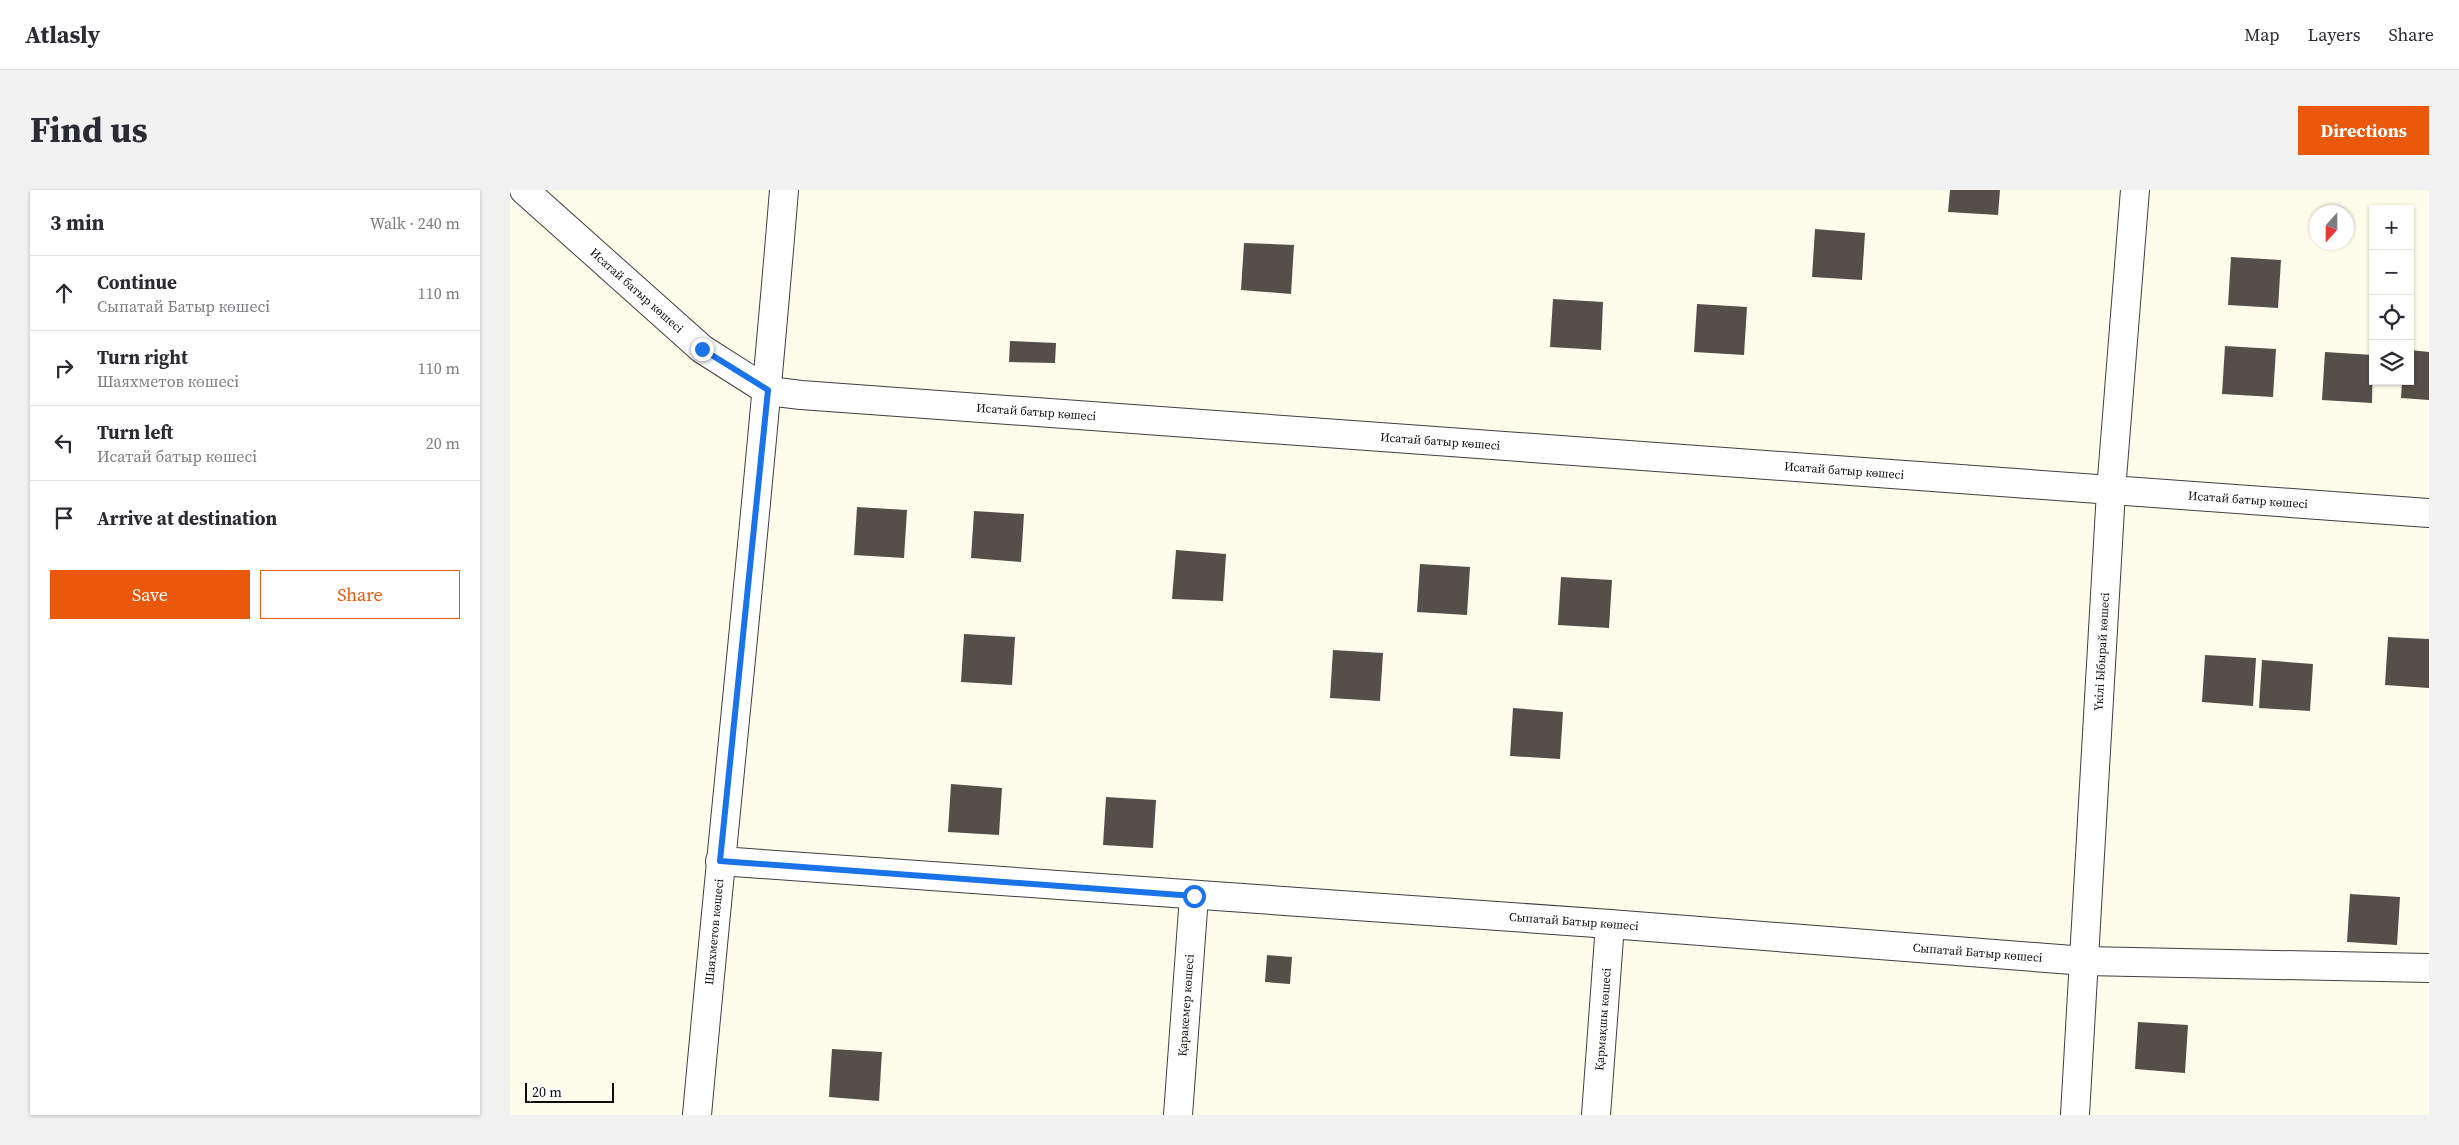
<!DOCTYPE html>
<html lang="en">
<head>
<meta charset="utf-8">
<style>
	body { margin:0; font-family:"Source Serif 4",serif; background:#f2f2f3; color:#2b2b33 }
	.controls { position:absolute; right:15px; top:15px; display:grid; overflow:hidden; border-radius:0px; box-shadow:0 1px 4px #0004 }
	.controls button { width:45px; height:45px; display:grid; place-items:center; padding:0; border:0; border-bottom:1px solid #e1e1e2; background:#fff; color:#2b2b33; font:25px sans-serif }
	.compass { position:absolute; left:1799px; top:15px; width:45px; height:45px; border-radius:50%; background:#fff; box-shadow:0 1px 4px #0004; rotate:201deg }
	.scale { position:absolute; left:15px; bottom:12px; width:89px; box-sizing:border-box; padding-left:5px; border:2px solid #0c0c0c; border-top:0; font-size:14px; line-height:18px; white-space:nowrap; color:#0c0c0c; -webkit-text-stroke:4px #fff; paint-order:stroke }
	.stop { position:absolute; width:15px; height:15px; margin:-11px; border:4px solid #1a73e8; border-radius:50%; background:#fff }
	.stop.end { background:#1a73e8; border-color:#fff; box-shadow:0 1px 5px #0008 }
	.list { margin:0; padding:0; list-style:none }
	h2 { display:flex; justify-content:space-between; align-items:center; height:65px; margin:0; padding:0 20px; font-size:21px }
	h2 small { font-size:16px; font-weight:400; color:#7c7c81 }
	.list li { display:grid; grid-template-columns:32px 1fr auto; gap:15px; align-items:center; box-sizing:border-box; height:75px; padding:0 20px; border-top:1px solid #e1e1e2 }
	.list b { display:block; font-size:19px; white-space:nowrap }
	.list p { margin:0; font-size:16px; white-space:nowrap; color:#7c7c81 }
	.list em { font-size:16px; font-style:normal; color:#7c7c81 }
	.actions { display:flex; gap:10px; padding:15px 20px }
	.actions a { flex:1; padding:11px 0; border:1px solid #ea580c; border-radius:0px; text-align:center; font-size:18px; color:#ea580c }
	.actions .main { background:#ea580c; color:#fff }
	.icon { flex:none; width:28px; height:28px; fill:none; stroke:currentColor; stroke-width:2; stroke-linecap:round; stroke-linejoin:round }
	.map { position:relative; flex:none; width:1919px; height:925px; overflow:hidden; border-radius:0px }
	header { display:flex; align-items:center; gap:30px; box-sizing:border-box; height:70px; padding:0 25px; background:#fff; border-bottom:1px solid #e1e1e2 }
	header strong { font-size:24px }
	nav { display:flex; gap:28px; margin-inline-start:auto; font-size:18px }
	.intro { display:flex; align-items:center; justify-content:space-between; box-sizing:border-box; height:120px; padding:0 30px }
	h1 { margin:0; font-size:35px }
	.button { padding:12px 22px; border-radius:0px; background:#ea580c; color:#fff; font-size:18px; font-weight:700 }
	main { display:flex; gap:30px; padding:0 30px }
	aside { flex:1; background:#fff; border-radius:0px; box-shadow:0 1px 4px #0004 }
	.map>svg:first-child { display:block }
</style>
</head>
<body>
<header>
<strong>Atlasly</strong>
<nav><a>Map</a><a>Layers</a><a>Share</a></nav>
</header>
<div class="intro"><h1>Find us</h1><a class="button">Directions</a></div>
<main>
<aside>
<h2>3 min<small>Walk · 240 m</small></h2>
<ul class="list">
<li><svg class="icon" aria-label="ahead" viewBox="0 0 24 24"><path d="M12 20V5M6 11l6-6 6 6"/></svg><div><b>Continue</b><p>Сыпатай Батыр көшесі</p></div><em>110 m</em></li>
<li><svg class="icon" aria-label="right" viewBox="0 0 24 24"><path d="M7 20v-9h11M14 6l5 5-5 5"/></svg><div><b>Turn right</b><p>Шаяхметов көшесі</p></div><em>110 m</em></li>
<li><svg class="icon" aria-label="left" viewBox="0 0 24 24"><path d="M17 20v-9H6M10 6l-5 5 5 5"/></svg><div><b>Turn left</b><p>Исатай батыр көшесі</p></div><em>20 m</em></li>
<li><svg class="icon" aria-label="arrive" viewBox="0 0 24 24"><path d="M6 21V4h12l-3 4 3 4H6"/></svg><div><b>Arrive at destination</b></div></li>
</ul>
<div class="actions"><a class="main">Save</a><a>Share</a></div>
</aside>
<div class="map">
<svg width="1919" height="925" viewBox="0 0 1919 925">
	<rect width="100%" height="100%" fill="#fefdeb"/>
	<g fill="#544f49">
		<path d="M1440 0H1490L1488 25 1438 22Z"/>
		<path d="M1305 39 1355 43 1352 90 1302 87Z"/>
		<path d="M734 53 784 55 781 104 731 100Z"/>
		<path d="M1721 67 1771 70 1768 118 1718 115Z"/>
		<path d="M1043 109 1093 112 1091 160 1040 157Z"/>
		<path d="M1187 114 1237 117 1234 165 1184 162Z"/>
		<path d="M500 151 546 153 545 173 499 172Z"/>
		<path d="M1715 156 1766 159 1763 207 1712 204Z"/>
		<path d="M1900 160 1919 162V210L1891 208 1892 191H1900Z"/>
		<path d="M1815 162 1863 165 1862 213 1812 210Z"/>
		<path d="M347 317 397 320 394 368 344 365Z"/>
		<path d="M464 321 514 324 511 372 461 368Z"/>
		<path d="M666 360 716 364 713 411 662 409Z"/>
		<path d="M910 374 960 377 957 425 907 422Z"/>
		<path d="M1051 387 1102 390 1099 438 1048 435Z"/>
		<path d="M454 444 505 447 502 495 451 492Z"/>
		<path d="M1878 447 1919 449V498L1875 495Z"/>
		<path d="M823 460 873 463 870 511 820 508Z"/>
		<path d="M1695 465 1746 468 1743 516 1692 512Z"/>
		<path d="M1752 470 1803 474 1800 521 1749 518Z"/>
		<path d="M1003 518 1053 522 1050 569 1000 566Z"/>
		<path d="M441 594 492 598 489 645 438 642Z"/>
		<path d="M596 607 646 610 643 658 593 655Z"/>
		<path d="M1840 704 1890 707 1887 755 1837 752Z"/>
		<path d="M757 765 782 767 780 794 755 792Z"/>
		<path d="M1628 832 1678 835 1675 883 1625 879Z"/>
		<path d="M322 859 372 862 369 911 319 907Z"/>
	</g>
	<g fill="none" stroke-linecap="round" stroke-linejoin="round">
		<defs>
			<g id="minor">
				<path id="s1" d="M210 671 1100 734 1575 771 1919 778"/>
				<path id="s2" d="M187 925C215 616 249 309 274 0"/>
				<path id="s3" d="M668 925 684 706"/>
				<path id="s4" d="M1086 925 1100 734"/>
				<path id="s5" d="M1565 925 1601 301 1625 0"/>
			</g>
			<g id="tertiary">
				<path id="s6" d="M14 0 192 159 258 201 291 205 1919 323"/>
			</g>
		</defs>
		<use href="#minor" stroke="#3f3f3f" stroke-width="30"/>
		<use href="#tertiary" stroke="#3f3f3f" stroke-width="30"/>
		<use href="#minor" stroke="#fff" stroke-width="28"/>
		<use href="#tertiary" stroke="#fff" stroke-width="28"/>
	</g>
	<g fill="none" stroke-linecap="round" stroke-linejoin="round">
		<path stroke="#1a73e8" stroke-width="6" d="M192 159 258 200 210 671 684 706"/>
	</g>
	<g text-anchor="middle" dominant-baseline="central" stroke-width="5" stroke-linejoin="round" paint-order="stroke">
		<g font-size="12" fill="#0c0c0c" stroke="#fff">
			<text stroke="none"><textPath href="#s6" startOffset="151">Исатай батыр көшесі</textPath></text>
			<text stroke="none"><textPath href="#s6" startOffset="586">Исатай батыр көшесі</textPath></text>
			<text stroke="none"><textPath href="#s6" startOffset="991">Исатай батыр көшесі</textPath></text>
			<text stroke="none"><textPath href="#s6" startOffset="1396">Исатай батыр көшесі</textPath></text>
			<text stroke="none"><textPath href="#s6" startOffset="1801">Исатай батыр көшесі</textPath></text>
			<text stroke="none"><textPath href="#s5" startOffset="464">Үкілі Ыбырай көшесі</textPath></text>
			<text stroke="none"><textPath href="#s1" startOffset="856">Сыпатай Батыр көшесі</textPath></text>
			<text stroke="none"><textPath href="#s2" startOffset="184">Шаяхметов көшесі</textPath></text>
			<text stroke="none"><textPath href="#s1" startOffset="1261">Сыпатай Батыр көшесі</textPath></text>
			<text stroke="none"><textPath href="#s3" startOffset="110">Қаракемер көшесі</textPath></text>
			<text stroke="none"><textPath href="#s4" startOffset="96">Қармақшы көшесі</textPath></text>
		</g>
	</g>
</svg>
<div class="controls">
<button>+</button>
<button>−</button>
<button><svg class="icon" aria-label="locate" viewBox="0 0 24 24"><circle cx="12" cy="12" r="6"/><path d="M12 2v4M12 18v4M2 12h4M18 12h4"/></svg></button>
<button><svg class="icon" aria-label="layers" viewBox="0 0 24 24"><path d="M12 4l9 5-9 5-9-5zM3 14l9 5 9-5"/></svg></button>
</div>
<svg class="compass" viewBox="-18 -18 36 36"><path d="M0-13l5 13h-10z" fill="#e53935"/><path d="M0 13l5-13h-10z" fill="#7c7c81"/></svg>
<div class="scale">20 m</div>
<div class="stop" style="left:684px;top:706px"></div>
<div class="stop end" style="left:192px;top:159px"></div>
</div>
</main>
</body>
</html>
